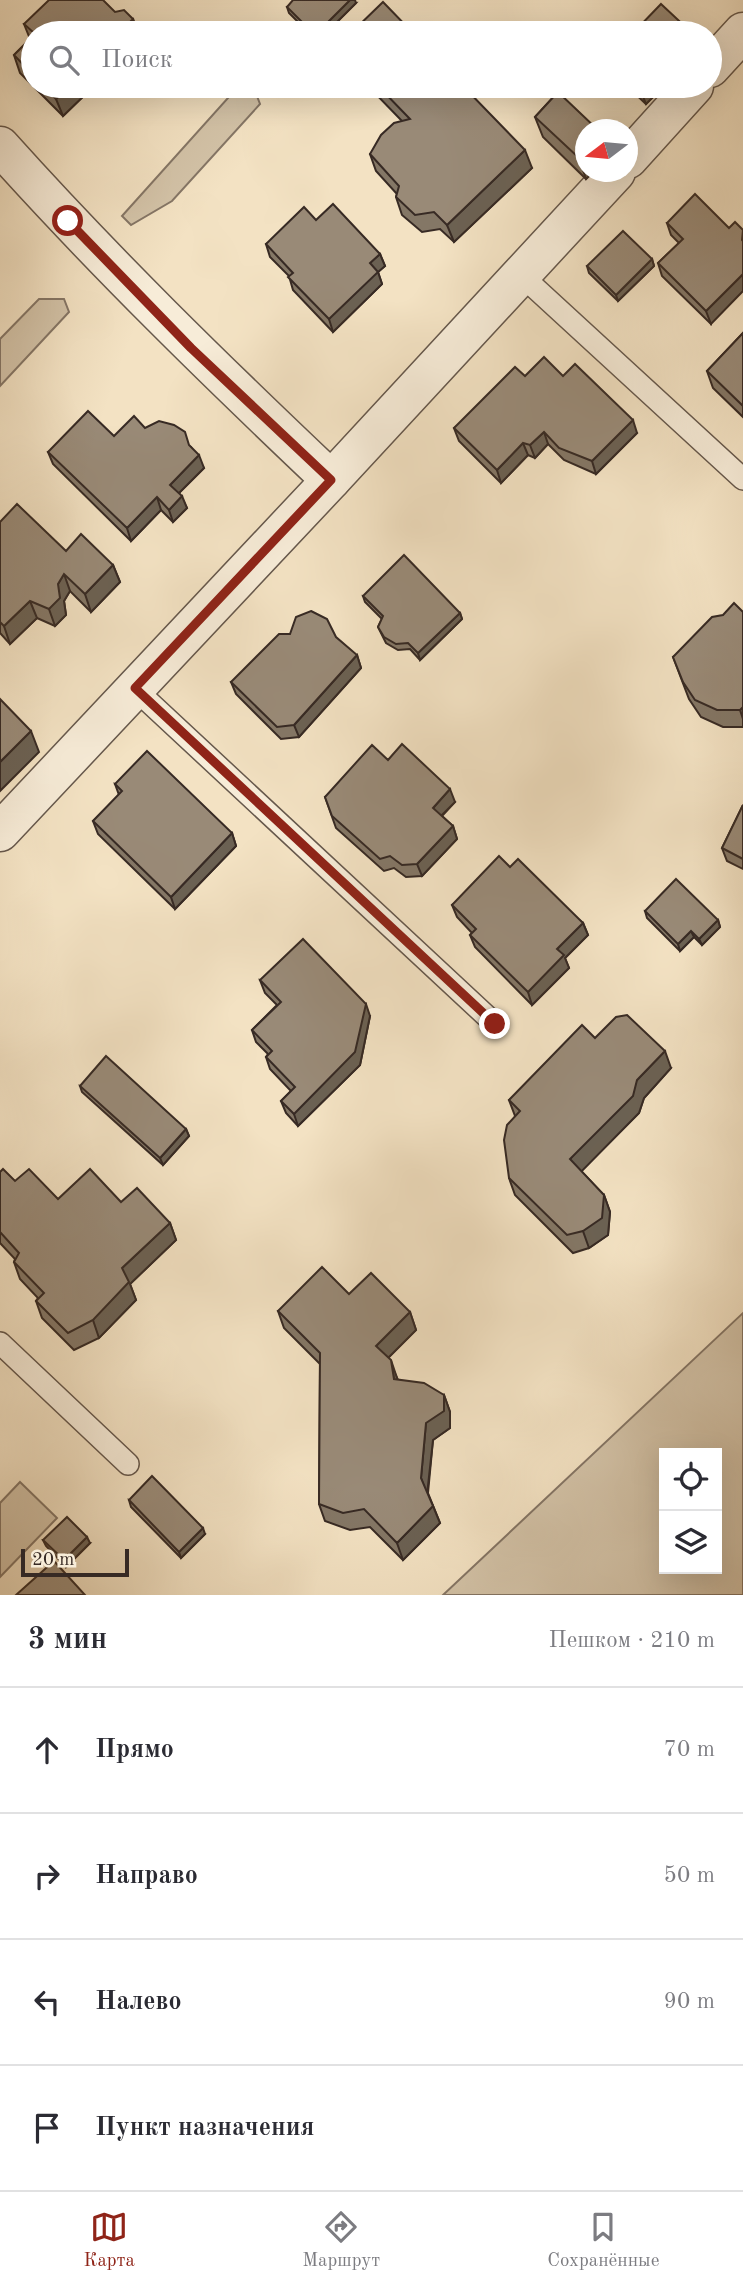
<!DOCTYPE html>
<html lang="ru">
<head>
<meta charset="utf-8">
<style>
	body { margin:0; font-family:"Old Standard TT",serif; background:#f7f7f7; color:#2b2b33 }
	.controls { position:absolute; right:21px; bottom:21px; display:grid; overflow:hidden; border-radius:0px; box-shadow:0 7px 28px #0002 }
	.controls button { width:63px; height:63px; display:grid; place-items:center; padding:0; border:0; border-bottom:2px solid #e1e1e2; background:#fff; color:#2b2b33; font:35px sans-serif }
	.compass { position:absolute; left:575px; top:119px; width:63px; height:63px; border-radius:50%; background:#fff; box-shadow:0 7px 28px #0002; rotate:254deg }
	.scale { position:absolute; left:21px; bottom:18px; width:108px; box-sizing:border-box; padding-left:7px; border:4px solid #372a24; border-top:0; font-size:19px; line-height:24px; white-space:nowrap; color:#372a24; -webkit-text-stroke:5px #f7ecd8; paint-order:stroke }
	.stop { position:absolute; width:21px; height:21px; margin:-16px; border:5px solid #8f2418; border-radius:50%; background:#fff }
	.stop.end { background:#8f2418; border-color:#fff; box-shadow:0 2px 7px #0008 }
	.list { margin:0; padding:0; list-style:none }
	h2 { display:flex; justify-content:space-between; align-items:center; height:91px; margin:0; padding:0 28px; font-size:30px }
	h2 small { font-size:23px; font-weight:400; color:#7c7c81 }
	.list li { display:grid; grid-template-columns:46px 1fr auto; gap:21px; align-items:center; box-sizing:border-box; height:126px; padding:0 28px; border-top:2px solid #e1e1e2 }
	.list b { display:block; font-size:26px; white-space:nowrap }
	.list em { font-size:23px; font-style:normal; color:#7c7c81 }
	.icon { flex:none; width:38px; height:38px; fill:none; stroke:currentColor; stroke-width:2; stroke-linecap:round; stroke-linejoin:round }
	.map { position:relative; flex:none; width:743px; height:1595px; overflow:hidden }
	.search { position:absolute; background:#fff; box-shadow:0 7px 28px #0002; left:21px; right:21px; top:21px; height:77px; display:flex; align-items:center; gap:18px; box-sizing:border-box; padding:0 24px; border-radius:38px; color:#7c7c81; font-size:26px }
	.sheet { height:595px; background:#fff }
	nav { display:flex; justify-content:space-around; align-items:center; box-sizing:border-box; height:98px; border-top:2px solid #e1e1e2; background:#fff; font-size:19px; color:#7c7c81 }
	nav a { display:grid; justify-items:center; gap:4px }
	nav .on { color:#8f2418 }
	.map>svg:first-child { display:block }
</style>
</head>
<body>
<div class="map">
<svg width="743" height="1595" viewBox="0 0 743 1595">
	<rect width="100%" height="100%" fill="#f3e2c3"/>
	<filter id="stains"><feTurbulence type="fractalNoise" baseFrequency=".00286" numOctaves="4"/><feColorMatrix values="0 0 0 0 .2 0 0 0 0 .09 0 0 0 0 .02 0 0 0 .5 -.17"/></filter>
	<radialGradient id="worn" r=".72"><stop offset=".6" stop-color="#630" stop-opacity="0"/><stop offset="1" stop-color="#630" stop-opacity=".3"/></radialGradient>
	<g fill="#d3c3a8" stroke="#857666" stroke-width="2" fill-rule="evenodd">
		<path d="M236 89 255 91 260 104 172 201 131 225 122 216Z"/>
		<path d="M39 299H64L69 312 0 386V339Z"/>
		<path d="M743 1313V1595H443ZM717 1453V1569H664V1453Z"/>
		<path d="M20 1482 57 1518 0 1577V1503Z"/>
	</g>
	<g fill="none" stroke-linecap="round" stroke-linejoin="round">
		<defs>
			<g id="service">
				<path d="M521 275 743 479"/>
				<path d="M135 689 495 1024"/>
				<path d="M0 1343 128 1464"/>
			</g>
			<g id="minor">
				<path d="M710 68 743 32"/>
				<path d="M0 146C105 263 217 372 331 480"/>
				<path d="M628 159 694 86"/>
				<path d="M0 832 331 480 616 172"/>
			</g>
		</defs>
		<use href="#service" stroke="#66584c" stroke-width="24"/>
		<use href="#minor" stroke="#66584c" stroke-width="41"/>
		<use href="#service" stroke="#f7ecd8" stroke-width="21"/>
		<use href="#minor" stroke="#f7ecd8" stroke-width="38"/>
	</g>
	<g fill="#847766" stroke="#372a24" stroke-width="2">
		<path d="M356 3 326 33H309L289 13 287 7Z"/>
		<path d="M133 19 138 33H33V86H94L63 116 20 73 14 55 30 39 24 24Z"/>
		<path d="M128 86H143L136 93Z"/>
		<path d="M368 86H463L532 168 454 242 440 229 422 232 402 215 396 197 397 194 376 171 370 154 402 121Z"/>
		<path d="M627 86H664L646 104Z"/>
		<path d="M558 92 585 172H593L586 179 543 137 535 117Z"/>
		<path d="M316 220 380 254 385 266 378 272 382 284 333 332 293 290 289 276 270 257 266 244Z"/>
		<path d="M667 223 729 228 711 324 662 276 658 263 679 243 671 235Z"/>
		<path d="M652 259 654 266 618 301 589 273 587 266Z"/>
		<path d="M743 333V417L713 388 707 371Z"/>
		<path d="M525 376H563L637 433 596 474 564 460 548 444 535 458 528 455 501 483 459 441 454 428Z"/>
		<path d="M145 428 191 447 204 468 179 493 187 508 173 522 161 510 131 541 53 464 48 452 114 436Z"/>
		<path d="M0 522 66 551 113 565 120 582 91 612 70 591 64 601 66 615 55 626 37 618 10 644 0 633Z"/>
		<path d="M363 596 460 613 462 619 420 660 410 649 398 650 386 643 378 627 382 619 365 602Z"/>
		<path d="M743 612V727H723L701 717 689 699 673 657Z"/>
		<path d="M357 655 361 668 299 737 281 739 236 694 231 682Z"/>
		<path d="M388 760 455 802 442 816 453 826 457 839 422 876 406 877 394 868 384 871 336 828 325 797Z"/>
		<path d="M115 784 232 833 236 846 175 909 98 834 93 821 119 795Z"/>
		<path d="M743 805V869L727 861 722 848Z"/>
		<path d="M510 867 583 923 588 935 565 958 569 968 532 1005 475 947 470 935 472 933 457 917 452 905Z"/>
		<path d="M645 911 718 920 720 927 702 945 694 937 680 951 647 918Z"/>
		<path d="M260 980 370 1016 360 1065 298 1126 286 1113 281 1101 291 1091 270 1069 266 1057 268 1054 256 1042 252 1030 277 1005 265 993Z"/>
		<path d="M595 1038 671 1068 644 1098 639 1113 581 1171 604 1195 610 1212 608 1235 589 1248 573 1253 515 1195 509 1178 515 1116 509 1100Z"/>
		<path d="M80 1086 186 1129 189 1136 163 1165 82 1092Z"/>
		<path d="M0 1172 15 1181 58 1199 121 1202 170 1223 176 1240 130 1284 136 1300 99 1338 74 1350 42 1318 36 1301 38 1298 20 1279 14 1262 15 1259 0 1243Z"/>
		<path d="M349 1294 410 1312 416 1330 388 1358 398 1380 444 1395 450 1412V1428L433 1440 428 1493 440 1523 403 1560 370 1527 350 1530 325 1521 319 1504 320 1364 284 1328 278 1311Z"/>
		<path d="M129 1500 205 1534 181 1558 131 1507Z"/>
		<path d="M43 1540 90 1543 66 1567 46 1546Z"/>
	</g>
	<g fill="#6b6153" stroke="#372a24" stroke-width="2">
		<path d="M350 0H355L356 3 326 33H317Z"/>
		<path d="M133 19 138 33H128L126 26Z"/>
		<path d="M70 86H94L63 116 56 99Z"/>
		<path d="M133 86H143L136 93Z"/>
		<path d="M647 86H664L646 104 641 92Z"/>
		<path d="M525 150 532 168 454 242 447 225Z"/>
		<path d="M585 150V172H593L586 179 579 158Z"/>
		<path d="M380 254 385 266 378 272 382 284 333 332 329 319 370 263Z"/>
		<path d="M652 259 654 266 618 301 616 295Z"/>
		<path d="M743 274V291L711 324 706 311Z"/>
		<path d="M633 420 637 433 596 474 592 461Z"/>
		<path d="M544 432 548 444 535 458 530 445Z"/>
		<path d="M523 443 528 455 501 483 497 470Z"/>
		<path d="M199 455 204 468 175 497 170 485Z"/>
		<path d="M182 496 187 508 173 522 169 510Z"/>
		<path d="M157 497 161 510 131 541 127 528Z"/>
		<path d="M113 565 120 582 91 612 85 594Z"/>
		<path d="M64 574 70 591 64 601 66 615 55 626 49 609 58 584Z"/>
		<path d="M30 601 37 618 10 644 4 626Z"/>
		<path d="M460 613 462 619 420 660 418 653Z"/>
		<path d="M357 655 361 668 299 737 294 725Z"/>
		<path d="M743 707V719L740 710Z"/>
		<path d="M31 731 39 752 0 791V762Z"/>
		<path d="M450 789 455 802 437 820 433 808Z"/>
		<path d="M453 826 457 839 422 876 417 864Z"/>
		<path d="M232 833 236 846 175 909 171 897Z"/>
		<path d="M718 920 720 927 702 945 699 939Z"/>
		<path d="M583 923 588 935 565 958 569 968 532 1005 528 992 557 949Z"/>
		<path d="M691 931 694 937 680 951 678 944Z"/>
		<path d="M366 1004 370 1016 360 1065 298 1126 294 1114Z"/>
		<path d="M665 1051 671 1068 644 1098 639 1113 576 1177 570 1159 637 1080Z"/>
		<path d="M186 1129 189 1136 163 1165 160 1158Z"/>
		<path d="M604 1195 610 1212 608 1235 589 1248 583 1231Z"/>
		<path d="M170 1223 176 1240 130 1284 136 1300 99 1338 93 1320 122 1268Z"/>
		<path d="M410 1312 416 1330 383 1363 376 1346Z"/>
		<path d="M391 1360 397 1378 400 1397 394 1379Z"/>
		<path d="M444 1395 450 1412V1428L433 1440 427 1495 421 1478 426 1423Z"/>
		<path d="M433 1506 440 1523 403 1560 397 1543Z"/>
		<path d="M203 1528 205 1534 181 1558 179 1552Z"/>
		<path d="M87 1537 90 1543 66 1567 64 1560Z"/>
	</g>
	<g fill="#998a77" stroke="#372a24" stroke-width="2">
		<path d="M49 0H103L115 12 124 10 133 19 126 26 133 33H34L24 24Z"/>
		<path d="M293 0H350L317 33H313L287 7Z"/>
		<path d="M383 2 413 33H351Z"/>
		<path d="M661 4 692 33H633Z"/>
		<path d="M33 36V75L14 55Z"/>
		<path d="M43 86H70L56 99Z"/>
		<path d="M378 86H463L525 150 447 225 434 212 415 215 396 197 399 186 370 154 381 135 394 123 410 119Z"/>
		<path d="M635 86H647L641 92Z"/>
		<path d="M558 92 598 130H585V150L579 158 535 117Z"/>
		<path d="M695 194 729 228 735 222 743 230 742 240 743 241V274L706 311 658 263 683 239 667 223Z"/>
		<path d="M333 204 380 254 370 263 378 272 329 319 288 277 293 273 266 244 304 207 316 220Z"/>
		<path d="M623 231 652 259 616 295 587 266Z"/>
		<path d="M743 333V406L707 371Z"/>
		<path d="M544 357 563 376 575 364 633 420 592 461 559 448 544 432 530 445 523 443 497 470 454 428 515 367 525 376Z"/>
		<path d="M88 411 114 436 134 416 145 428 159 421 174 425 185 432 189 445 199 455 170 485 182 496 169 510 157 497 127 528 48 452Z"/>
		<path d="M17 504 66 551 81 534 113 565 85 594 64 574 58 584 60 598 49 609 30 601 4 626 0 622V522Z"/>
		<path d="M404 555 460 613 418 653 408 643 396 644 384 637 378 627 383 616 363 596Z"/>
		<path d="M734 603 743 612V707L740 710H717L695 700 683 682 673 657 712 617 723 615Z"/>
		<path d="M311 611 327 619 336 637 357 655 294 725 277 727 231 682 279 634H290L296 617Z"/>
		<path d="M0 699 31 731 0 762Z"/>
		<path d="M402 744 450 789 433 808 453 826 417 864 402 865 390 856 380 859 332 816 325 797 372 745 388 760Z"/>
		<path d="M147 751 232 833 171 897 93 821 122 791 115 784Z"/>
		<path d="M743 805V859L722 848Z"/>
		<path d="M499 856 510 867 518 859 583 923 557 949 564 955 528 992 470 935 476 929 452 905Z"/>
		<path d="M676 879 718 920 699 939 691 931 678 944 645 911Z"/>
		<path d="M303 939 366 1004 355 1052 294 1114 281 1101 295 1087 266 1057 272 1051 252 1030 281 1002 260 980Z"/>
		<path d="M627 1015 665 1051 637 1080 633 1096 570 1159 604 1195 602 1218 583 1231 567 1235 509 1178 504 1140 507 1125 520 1111 509 1100 582 1025 595 1038 616 1017Z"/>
		<path d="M106 1056 186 1129 160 1158 80 1086Z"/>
		<path d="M3 1169 15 1181 29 1169 58 1199 90 1169 121 1202 137 1188 170 1223 122 1268 129 1282 93 1320 68 1333 36 1301 44 1293 14 1262 19 1253 0 1232V1172Z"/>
		<path d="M322 1267 349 1294 371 1273 410 1312 376 1346 391 1360 394 1379 424 1383 444 1395V1411L426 1423 421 1478 433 1506 397 1543 364 1509 343 1513 319 1504 320 1353 278 1311Z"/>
		<path d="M152 1476 203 1528 179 1552 129 1500Z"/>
		<path d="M67 1517 87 1537 64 1560 43 1540Z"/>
		<path d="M54 1561 85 1595H16Z"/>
	</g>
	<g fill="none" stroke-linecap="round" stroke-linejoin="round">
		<path stroke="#8f2418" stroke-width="9" d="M68 221 191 348 331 480 135 688 495 1024"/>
	</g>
	<rect width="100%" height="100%" filter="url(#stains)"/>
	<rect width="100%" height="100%" fill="url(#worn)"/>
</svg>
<div class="controls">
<button><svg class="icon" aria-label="locate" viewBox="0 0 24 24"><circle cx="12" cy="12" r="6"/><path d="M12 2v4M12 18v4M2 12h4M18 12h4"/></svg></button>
<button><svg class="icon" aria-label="layers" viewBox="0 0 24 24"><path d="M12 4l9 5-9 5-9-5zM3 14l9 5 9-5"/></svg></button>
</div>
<svg class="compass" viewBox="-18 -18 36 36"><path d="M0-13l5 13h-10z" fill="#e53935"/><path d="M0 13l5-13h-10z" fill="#7c7c81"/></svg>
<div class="scale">20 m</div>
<div class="stop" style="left:68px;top:221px"></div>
<div class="stop end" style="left:495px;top:1024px"></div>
<div class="search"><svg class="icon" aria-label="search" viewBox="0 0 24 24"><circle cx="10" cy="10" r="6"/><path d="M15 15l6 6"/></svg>Поиск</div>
</div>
<section class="sheet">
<h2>3 мин<small>Пешком · 210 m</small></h2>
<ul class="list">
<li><svg class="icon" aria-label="ahead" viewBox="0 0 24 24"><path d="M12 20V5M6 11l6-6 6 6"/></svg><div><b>Прямо</b></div><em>70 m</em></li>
<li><svg class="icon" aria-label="right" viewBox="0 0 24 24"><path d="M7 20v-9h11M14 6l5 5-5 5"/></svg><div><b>Направо</b></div><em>50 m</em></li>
<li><svg class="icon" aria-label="left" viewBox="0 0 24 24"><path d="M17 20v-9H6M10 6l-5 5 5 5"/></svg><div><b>Налево</b></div><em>90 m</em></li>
<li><svg class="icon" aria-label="arrive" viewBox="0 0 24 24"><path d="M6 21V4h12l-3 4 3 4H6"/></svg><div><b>Пункт назначения</b></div></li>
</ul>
</section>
<nav>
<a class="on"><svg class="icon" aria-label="map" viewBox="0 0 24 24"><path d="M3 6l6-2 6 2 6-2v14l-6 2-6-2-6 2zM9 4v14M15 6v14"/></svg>Карта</a>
<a><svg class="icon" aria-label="directions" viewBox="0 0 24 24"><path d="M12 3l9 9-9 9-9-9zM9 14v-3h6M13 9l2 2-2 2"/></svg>Маршрут</a>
<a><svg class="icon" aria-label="saved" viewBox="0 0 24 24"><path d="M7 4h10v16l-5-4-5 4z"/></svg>Сохранённые</a>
</nav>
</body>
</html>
